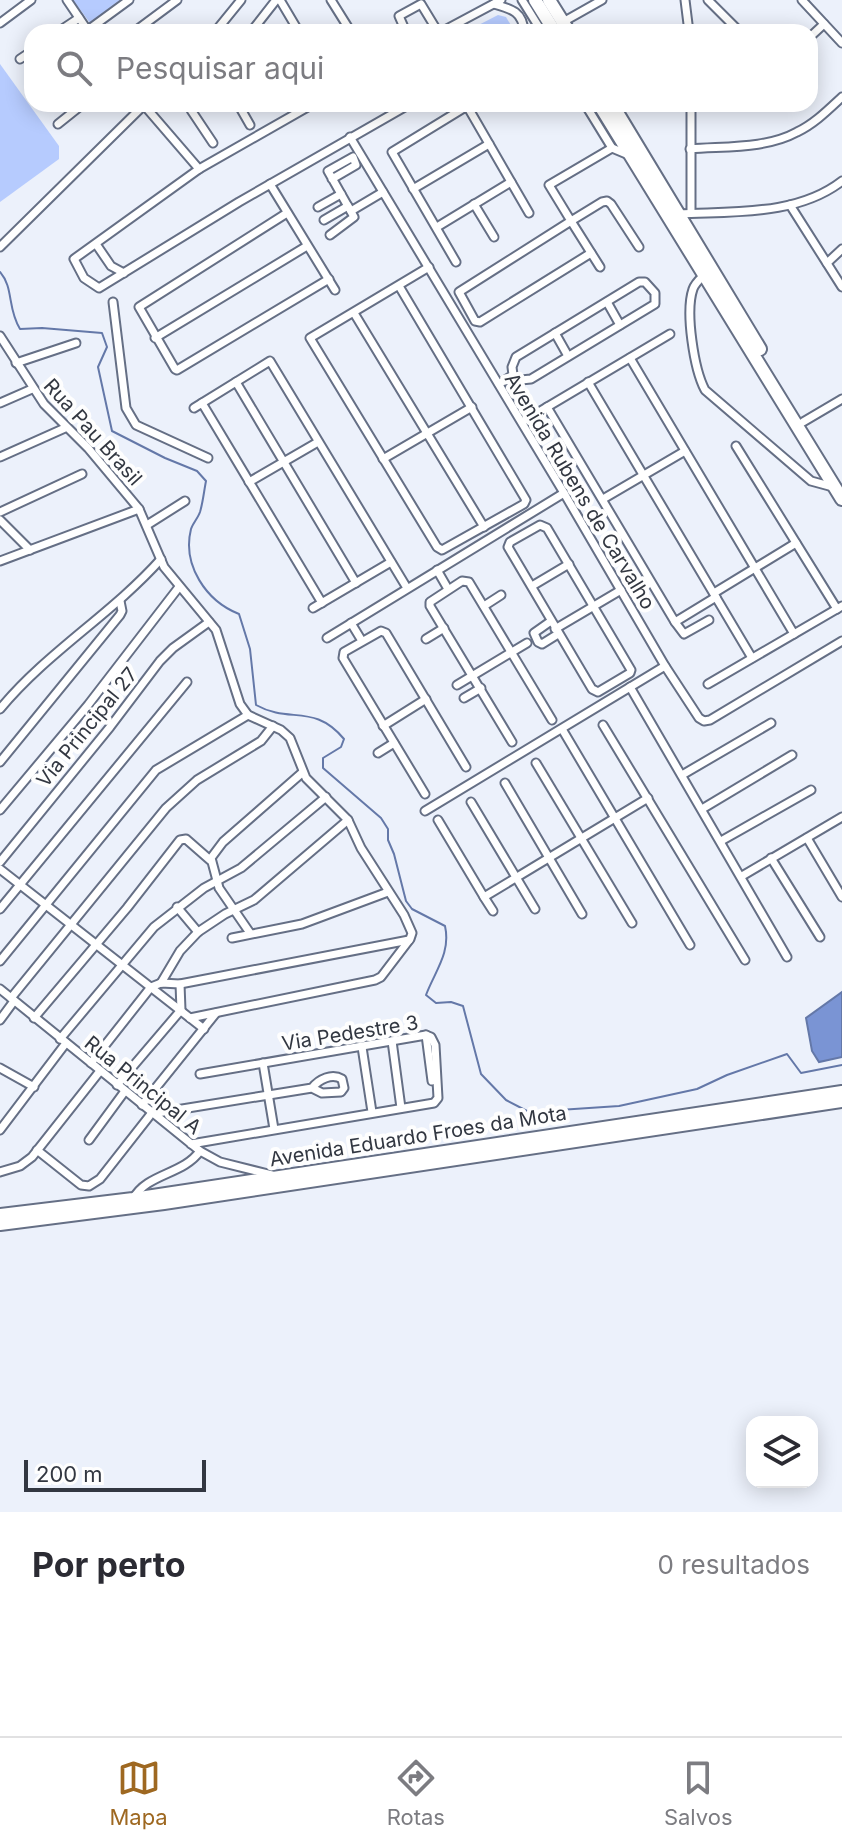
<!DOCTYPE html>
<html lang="pt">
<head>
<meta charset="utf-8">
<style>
	body { margin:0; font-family:Inter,sans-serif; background:#f2f2f3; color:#2b2b33 }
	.controls { position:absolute; right:24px; bottom:24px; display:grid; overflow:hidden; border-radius:16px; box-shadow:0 4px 20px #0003 }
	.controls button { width:72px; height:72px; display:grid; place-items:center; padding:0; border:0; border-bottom:2px solid #e1e1e2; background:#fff; color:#2b2b33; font:40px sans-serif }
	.scale { position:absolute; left:24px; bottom:20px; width:182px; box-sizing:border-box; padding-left:8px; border:4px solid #323741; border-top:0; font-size:22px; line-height:28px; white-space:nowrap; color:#323741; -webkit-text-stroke:6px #fefefe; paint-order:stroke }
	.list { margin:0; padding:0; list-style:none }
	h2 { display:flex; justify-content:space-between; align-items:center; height:104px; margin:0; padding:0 32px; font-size:34px }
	h2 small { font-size:26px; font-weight:400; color:#7c7c81 }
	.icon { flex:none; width:44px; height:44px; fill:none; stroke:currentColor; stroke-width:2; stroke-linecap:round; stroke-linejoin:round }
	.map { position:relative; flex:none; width:842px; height:1512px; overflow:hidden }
	.search { position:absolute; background:#fff; box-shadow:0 4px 20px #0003; left:24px; right:24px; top:24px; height:88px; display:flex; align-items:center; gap:20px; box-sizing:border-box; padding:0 28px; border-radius:24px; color:#7c7c81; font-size:30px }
	.sheet { height:224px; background:#fff }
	nav { display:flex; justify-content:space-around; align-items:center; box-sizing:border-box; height:112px; border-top:2px solid #e1e1e2; background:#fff; font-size:22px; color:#7c7c81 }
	nav a { display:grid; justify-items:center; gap:4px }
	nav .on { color:#9e6821 }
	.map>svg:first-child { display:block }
</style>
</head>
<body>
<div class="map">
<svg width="842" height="1512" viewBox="0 0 842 1512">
	<rect width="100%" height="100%" fill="#ecf1fb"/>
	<g fill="#b6cbfe">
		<path d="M73 0H123L90 23Z"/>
		<path d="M498 15 506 17 515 32H465Z"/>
		<path d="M0 64 59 146V159L0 202Z"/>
	</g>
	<path fill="#7a94d4" stroke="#6478a8" stroke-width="2" d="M842 992V1057L819 1062 812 1051 806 1018Z"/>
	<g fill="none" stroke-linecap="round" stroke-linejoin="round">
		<path stroke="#6478a8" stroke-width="2" d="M0 272C14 288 7 308 20 329L42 328 102 333 107 347 98 367 112 431 165 458 197 471 206 481C204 491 203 502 200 512 198 518 193 523 191 529 182 565 206 601 239 614L250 649 256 705C290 724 314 703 344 739L341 747 323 758V768L381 818 388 829V840L394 854 406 901 412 909 445 926C451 953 435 971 426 995L436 1003 451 1002 463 1006 481 1074 506 1100 529 1112 619 1106 697 1089 727 1075 787 1054 801 1073 842 1065"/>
		<defs>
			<g id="street">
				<path d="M67 0 88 31"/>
				<path d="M280 0 299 32"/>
				<path d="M331 0 351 32"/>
				<path d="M522 0 542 32"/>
				<path d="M685 0 689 32"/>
				<path d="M708 0 740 32"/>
				<path d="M802 0 842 43"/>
				<path d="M494 4C512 9 523 12 524 32"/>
				<path d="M563 22 602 0"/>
				<path d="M0 23 31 0"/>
				<path d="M88 30 129 0"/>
				<path d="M58 32 79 18"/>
				<path d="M134 32 177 0"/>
				<path d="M215 32 241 0"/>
				<path d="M251 32 276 0"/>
				<path d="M406 32 399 16 421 4 438 32"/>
				<path d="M441 32 501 0"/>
				<path d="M810 37 824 24"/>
				<path d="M20 59 32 51"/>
				<path d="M143 104 199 169"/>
				<path d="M192 104 191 110 213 143"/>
				<path d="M238 104 250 125"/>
				<path d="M313 104 199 169 74 259 84 278 99 288 239 202 410 104"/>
				<path d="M466 104 529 213"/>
				<path d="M585 104 612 148 631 156"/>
				<path d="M691 104V213"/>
				<path d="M58 124 83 104"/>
				<path d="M350 137 564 493 665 666 699 718 704 721 710 720 842 641"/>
				<path d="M690 149C725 146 766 149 797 132 814 124 828 110 842 97"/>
				<path d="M270 184 335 290"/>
				<path d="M413 189 489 144"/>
				<path d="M474 204 494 237"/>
				<path d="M790 205 842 287"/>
				<path d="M318 207 341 194"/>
				<path d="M351 211 383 192"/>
				<path d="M287 213 139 307 175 369 177 370 329 279"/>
				<path d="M679 214C733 211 797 216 842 181"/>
				<path d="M324 220 348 206"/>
				<path d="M437 227 511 182"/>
				<path d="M330 235 354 217 328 171 353 157 356 165 332 179"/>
				<path d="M96 244 111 266 124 273"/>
				<path d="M0 247 144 105"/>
				<path d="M591 253 480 322 475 321 459 292 571 221 549 185 612 148"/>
				<path d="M456 262 392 152 467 106"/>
				<path d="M827 263 842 249"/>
				<path d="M600 267 571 221 602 202 607 201 611 204 639 247"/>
				<path d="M705 274C700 279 695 283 693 289 685 312 694 369 705 390L811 481 833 487"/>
				<path d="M399 286 526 500 524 504 442 550 437 547 310 338 429 267"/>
				<path d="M113 302 126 408 136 425 208 458"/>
				<path d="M607 302 620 325"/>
				<path d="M354 313 484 527"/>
				<path d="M555 333 568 356"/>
				<path d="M0 336 44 404 88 448 139 509 164 567 216 630 240 704 248 715 281 730 290 738 306 778 348 820 361 848 404 915 412 933 410 939 381 977 375 980 190 1018"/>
				<path d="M155 338 307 246"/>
				<path d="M630 358 794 634"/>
				<path d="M16 363 76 343"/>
				<path d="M236 382 356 583"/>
				<path d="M588 382 752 658"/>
				<path d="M499 384 513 375 521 380 531 379 655 304V293L645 282H639L516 357 512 367 513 375"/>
				<path d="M0 403 32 389"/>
				<path d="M202 403 322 603"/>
				<path d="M547 407 675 622"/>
				<path d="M194 408 270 361 407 588"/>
				<path d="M522 422 670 334"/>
				<path d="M803 422 842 399"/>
				<path d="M736 446 837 609"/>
				<path d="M0 457 65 428"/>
				<path d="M383 459 472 407"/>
				<path d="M249 482 318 442"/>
				<path d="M603 499 685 451"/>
				<path d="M0 512 82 474"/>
				<path d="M0 520 30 550"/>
				<path d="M147 525 185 501"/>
				<path d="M540 525 547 528 631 670 630 673 598 692 592 689 508 547 510 542Z"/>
				<path d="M0 561 139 509"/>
				<path d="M437 570 448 589"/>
				<path d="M532 586 569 564"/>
				<path d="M714 593 796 543"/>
				<path d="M484 606 501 595"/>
				<path d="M313 608 391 562"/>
				<path d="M709 620 684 634 675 622 716 597"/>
				<path d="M551 621 534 633 538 642 542 644 558 634"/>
				<path d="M351 623 362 641"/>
				<path d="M555 629 621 590"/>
				<path d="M327 638 564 493"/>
				<path d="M426 639 444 628"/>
				<path d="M708 684 842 606"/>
				<path d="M457 685 527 643"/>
				<path d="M630 687 787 957"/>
				<path d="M464 698 481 688"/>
				<path d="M0 709C47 652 112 614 161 559"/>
				<path d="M603 725 745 960"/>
				<path d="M383 726 426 699"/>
				<path d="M562 729 690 945"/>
				<path d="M512 742 430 606V602L462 581 469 582 552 720"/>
				<path d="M378 753 394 743"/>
				<path d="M0 762 120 615 122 611 120 601"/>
				<path d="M536 763 632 923"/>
				<path d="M682 775 771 723"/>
				<path d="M505 783 582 914"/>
				<path d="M425 794 343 658 344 652 381 631 386 633 466 767"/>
				<path d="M471 802 535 909"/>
				<path d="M702 809 792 755"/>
				<path d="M0 810 88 705 179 587"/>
				<path d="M425 811 665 666"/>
				<path d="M438 820 484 897 648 798"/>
				<path d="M807 838 842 897"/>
				<path d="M721 841 811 790"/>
				<path d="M771 858 820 937"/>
				<path d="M0 862 110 727 160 661 173 648 209 622"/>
				<path d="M0 869 204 1029"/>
				<path d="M742 876 842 817"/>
				<path d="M484 897 493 911"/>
				<path d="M177 907 198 932"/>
				<path d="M0 909 187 682"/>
				<path d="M250 933 219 888 211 858 223 842 303 772"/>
				<path d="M232 938 302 924 388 892"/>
				<path d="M0 961 156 770 248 715"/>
				<path d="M161 983 180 951 198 932 225 914 254 900 348 820"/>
				<path d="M0 989 200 1151 220 1162 272 1175"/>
				<path d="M11 998 166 808 197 780 261 741 273 726"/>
				<path d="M34 1018 127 908 180 840 186 839 210 860"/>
				<path d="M0 1020 14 1001"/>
				<path d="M426 1035 432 1081"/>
				<path d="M60 1039 154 927 204 888 241 868 326 797"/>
				<path d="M392 1041 401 1108"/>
				<path d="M362 1047 372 1112"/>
				<path d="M91 1063 151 987 161 983 180 984 409 940"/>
				<path d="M263 1063 274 1129"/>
				<path d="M0 1068 34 1087"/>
				<path d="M117 1085 181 1010 180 984"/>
				<path d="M142 1105 216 1013"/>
				<path d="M0 1130 66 1043"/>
				<path d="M89 1140 125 1091"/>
				<path d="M191 1144 434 1103 438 1098 435 1045 431 1037 426 1035 200 1074"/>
				<path d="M37 1150 81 1185 89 1186 100 1179 151 1114 312 1088 322 1093 341 1092 344 1088 342 1079C332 1073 319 1079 312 1088"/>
				<path d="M0 1172 20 1166 32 1157 100 1071"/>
				<path d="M133 1199C147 1173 183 1175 200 1151"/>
			</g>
			<g id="highway">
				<path d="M535 0 555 32"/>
				<path d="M549 0 569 32"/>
				<path d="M599 104 842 499"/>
				<path d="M612 104 760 349"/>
				<path d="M0 1215 133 1199 842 1092"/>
				<path d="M0 1224 164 1203 842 1101"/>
			</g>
		</defs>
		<use href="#street" stroke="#656f85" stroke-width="11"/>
		<use href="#highway" stroke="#656f85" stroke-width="16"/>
		<use href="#street" stroke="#fff" stroke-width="7"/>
		<use href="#highway" stroke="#fff" stroke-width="12"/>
	</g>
	<g text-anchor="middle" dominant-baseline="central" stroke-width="8" stroke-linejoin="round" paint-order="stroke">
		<g font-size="20" fill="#323741" stroke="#fefefe">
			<text transform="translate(93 432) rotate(48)">Rua Pau Brasil</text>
			<text transform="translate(580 491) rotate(59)">Avenida Rubens de Carvalho</text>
			<text transform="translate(87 727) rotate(-51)">Via Principal 27</text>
			<text transform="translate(350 1033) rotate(-9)">Via Pedestre 3</text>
			<text transform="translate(143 1085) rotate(39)">Rua Principal A</text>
			<text transform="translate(418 1136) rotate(-9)">Avenida Eduardo Froes da Mota</text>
		</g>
	</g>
</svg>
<div class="controls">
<button><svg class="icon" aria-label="layers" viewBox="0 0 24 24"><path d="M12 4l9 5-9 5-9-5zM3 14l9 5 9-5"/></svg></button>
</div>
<div class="scale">200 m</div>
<div class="search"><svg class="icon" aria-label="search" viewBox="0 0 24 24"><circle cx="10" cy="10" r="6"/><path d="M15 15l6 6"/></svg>Pesquisar aqui</div>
</div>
<section class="sheet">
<h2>Por perto<small>0 resultados</small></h2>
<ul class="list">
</ul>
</section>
<nav>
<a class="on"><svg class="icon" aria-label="map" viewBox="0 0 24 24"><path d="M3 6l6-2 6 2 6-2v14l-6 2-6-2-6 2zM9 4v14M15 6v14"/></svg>Mapa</a>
<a><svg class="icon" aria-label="directions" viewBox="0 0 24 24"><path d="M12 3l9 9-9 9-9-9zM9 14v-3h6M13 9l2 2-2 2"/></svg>Rotas</a>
<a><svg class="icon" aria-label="saved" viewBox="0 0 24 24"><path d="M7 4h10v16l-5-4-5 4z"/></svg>Salvos</a>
</nav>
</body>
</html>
